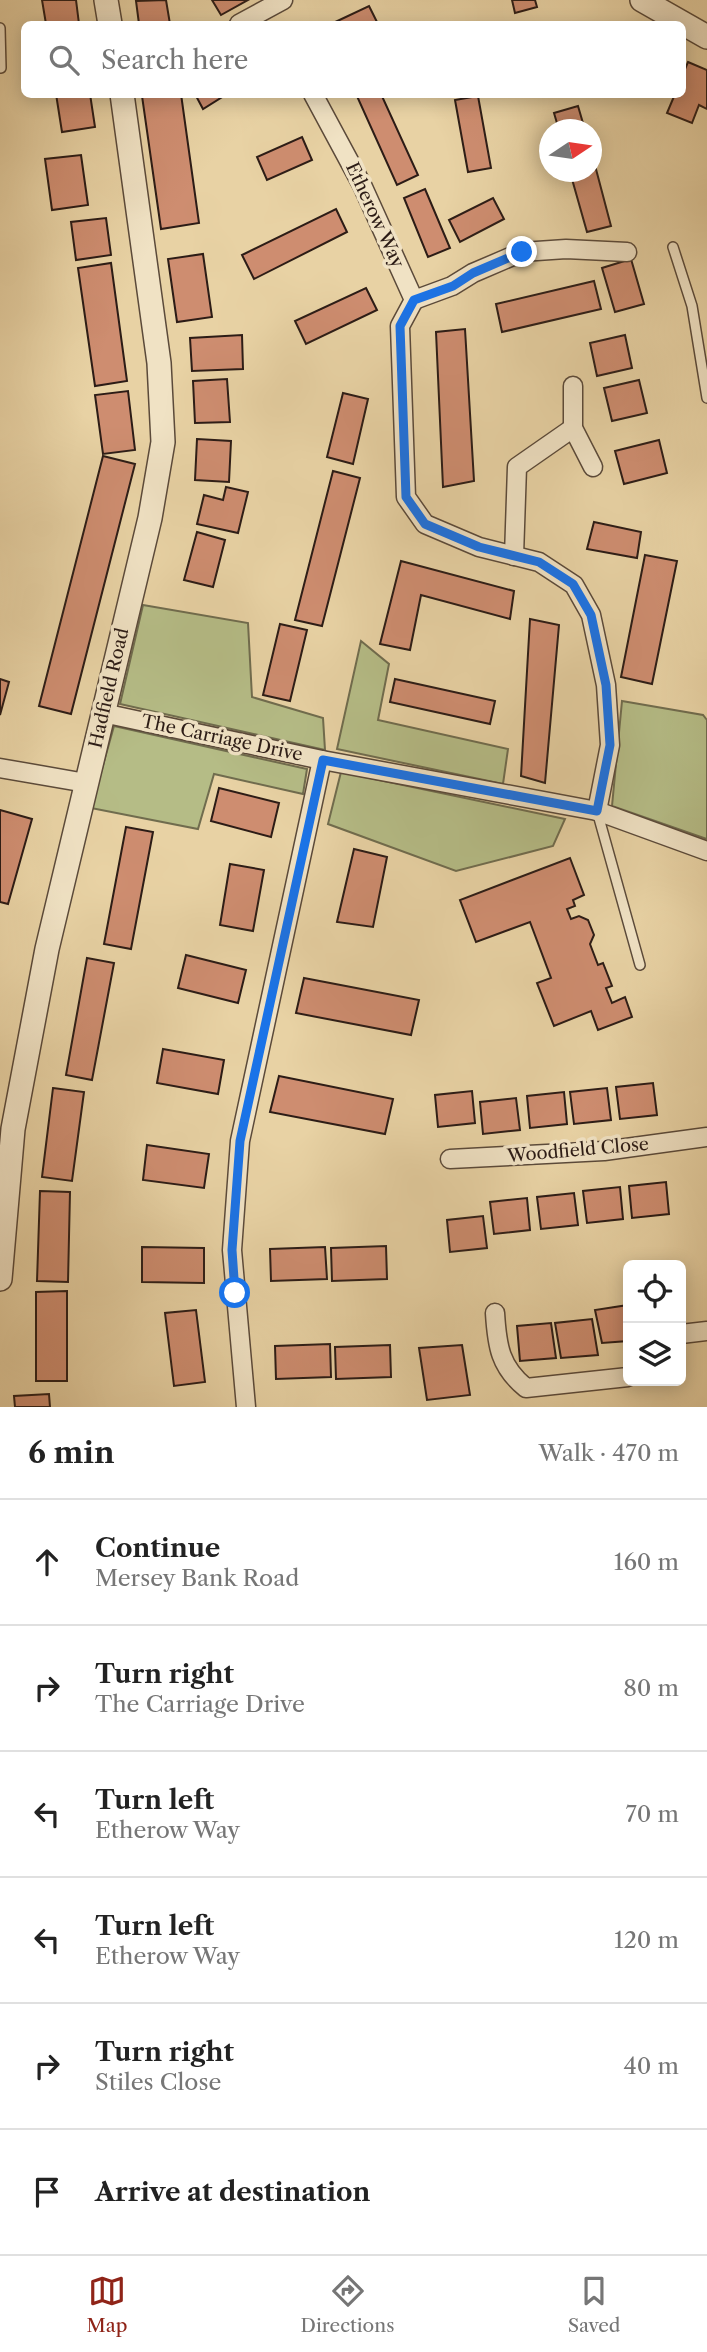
<!DOCTYPE html>
<html lang="en">
<head>
<meta charset="utf-8">
<style>
	body { margin:0; font-family:"Libre Caslon Text",serif; background:#f6f6f6; color:#222 }
	.controls { position:absolute; right:21px; bottom:21px; display:grid; overflow:hidden; border-radius:10px; box-shadow:0 4px 18px #0003 }
	.controls button { width:63px; height:63px; display:grid; place-items:center; padding:0; border:0; border-bottom:2px solid #e0e0e0; background:#fff; color:#222; font:35px sans-serif }
	.compass { position:absolute; left:539px; top:119px; width:63px; height:63px; border-radius:50%; background:#fff; box-shadow:0 4px 18px #0003; rotate:77deg }
	.stop { position:absolute; width:21px; height:21px; margin:-16px; border:5px solid #1a73e8; border-radius:50%; background:#fff }
	.stop.end { background:#1a73e8; border-color:#fff; box-shadow:0 2px 7px #0008 }
	.list { margin:0; padding:0; list-style:none }
	h2 { display:flex; justify-content:space-between; align-items:center; height:91px; margin:0; padding:0 28px; font-size:30px }
	h2 small { font-size:23px; font-weight:400; color:#767676 }
	.list li { display:grid; grid-template-columns:46px 1fr auto; gap:21px; align-items:center; box-sizing:border-box; height:126px; padding:0 28px; border-top:2px solid #e0e0e0 }
	.list b { display:block; font-size:26px; white-space:nowrap }
	.list p { margin:0; font-size:23px; white-space:nowrap; color:#767676 }
	.list em { font-size:23px; font-style:normal; color:#767676 }
	.icon { flex:none; width:38px; height:38px; fill:none; stroke:currentColor; stroke-width:2; stroke-linecap:round; stroke-linejoin:round }
	.map { position:relative; flex:none; width:707px; height:1407px; overflow:hidden }
	.search { position:absolute; background:#fff; box-shadow:0 4px 18px #0003; left:21px; right:21px; top:21px; height:77px; display:flex; align-items:center; gap:18px; box-sizing:border-box; padding:0 24px; border-radius:10px; color:#767676; font-size:26px }
	.sheet { height:847px; background:#fff }
	nav { display:flex; justify-content:space-around; align-items:center; box-sizing:border-box; height:98px; border-top:2px solid #e0e0e0; background:#fff; font-size:19px; color:#767676 }
	nav a { display:grid; justify-items:center; gap:4px }
	nav .on { color:#8f2418 }
	.map>svg:first-child { display:block }
</style>
</head>
<body>
<div class="map">
<svg width="707" height="1407" viewBox="0 0 707 1407">
	<rect width="100%" height="100%" fill="#e8d2a4"/>
	<filter id="stains"><feTurbulence type="fractalNoise" baseFrequency=".00286" numOctaves="4"/><feColorMatrix values="0 0 0 0 .2 0 0 0 0 .09 0 0 0 0 .02 0 0 0 .5 -.17"/></filter>
	<radialGradient id="worn" r=".72"><stop offset=".6" stop-color="#630" stop-opacity="0"/><stop offset="1" stop-color="#630" stop-opacity=".3"/></radialGradient>
	<g fill="#b5bc86" stroke="#706c4e" stroke-width="2">
		<path d="M143 605 248 623 252 697 323 718 325 750 120 704Z"/>
		<path d="M361 641 389 664 378 720 508 749 503 784 337 749Z"/>
		<path d="M622 701 703 715 707 720V839L612 806Z"/>
		<path d="M114 726 307 769 303 794 214 774 198 829 91 808Z"/>
		<path d="M341 772 565 819 553 846 456 871 328 824Z"/>
	</g>
	<g fill="#ce8d70" stroke="#2c1c16" stroke-width="2">
		<path d="M42 0H76L79 24H46Z"/>
		<path d="M166 0 170 24H139L136 1Z"/>
		<path d="M212 0H248L221 15Z"/>
		<path d="M512 0H535L537 7 515 13Z"/>
		<path d="M369 6 378 24H331Z"/>
		<path d="M688 62 707 70V109L699 105 692 123 667 113 675 94H682V76Z"/>
		<path d="M56 94H90L95 127 62 132Z"/>
		<path d="M181 94 199 223 161 229 142 96Z"/>
		<path d="M195 94H227L203 109Z"/>
		<path d="M356 94H381L418 175 397 185Z"/>
		<path d="M478 96 491 168 468 172 455 100Z"/>
		<path d="M578 106 585 130H559L554 113Z"/>
		<path d="M302 137 312 160 267 180 257 157Z"/>
		<path d="M592 154 611 226 587 232 570 172H592Z"/>
		<path d="M81 155 88 205 52 210 45 159Z"/>
		<path d="M425 189 450 248 428 257 404 198Z"/>
		<path d="M493 198 504 219 460 242 449 220Z"/>
		<path d="M336 209 347 232 254 279 242 255Z"/>
		<path d="M106 218 111 255 76 260 71 222Z"/>
		<path d="M203 254 212 317 177 322 168 259Z"/>
		<path d="M631 259 644 304 615 312 602 268Z"/>
		<path d="M111 263 127 381 95 386 78 268Z"/>
		<path d="M594 281 601 309 502 332 496 304Z"/>
		<path d="M366 288 377 310 306 344 295 321Z"/>
		<path d="M465 329 474 481 443 487 436 332Z"/>
		<path d="M242 335 243 369 192 371 190 338Z"/>
		<path d="M625 335 632 368 597 376 590 343Z"/>
		<path d="M227 379 230 422 195 423 193 381Z"/>
		<path d="M639 380 647 413 612 421 604 388Z"/>
		<path d="M128 391 135 450 103 454 95 395Z"/>
		<path d="M343 393 368 399 353 464 327 457Z"/>
		<path d="M197 439 231 441 229 482 195 480Z"/>
		<path d="M659 440 667 473 624 484 615 451Z"/>
		<path d="M103 456 135 464 71 714 39 706Z"/>
		<path d="M333 471 360 478 322 626 295 620Z"/>
		<path d="M226 487 248 492 238 533 197 524 204 495 223 500Z"/>
		<path d="M594 522 641 532 637 558 587 549Z"/>
		<path d="M197 532 225 540 213 587 184 580Z"/>
		<path d="M645 555 677 561 652 684 621 677Z"/>
		<path d="M401 561 514 591 510 619 421 595 410 650 380 644Z"/>
		<path d="M530 619 559 625 545 783 521 776Z"/>
		<path d="M280 624 307 630 290 701 263 695Z"/>
		<path d="M0 679 9 682 0 715Z"/>
		<path d="M395 679 495 701 490 724 390 702Z"/>
		<path d="M219 788 279 803 271 837 211 821Z"/>
		<path d="M0 810 32 819 8 904 0 902Z"/>
		<path d="M126 827 153 832 131 949 104 944Z"/>
		<path d="M354 849 387 857 373 927 337 922Z"/>
		<path d="M570 858 584 895 573 900 575 906 567 909 571 919 579 916 588 920 594 935 590 944 598 965 603 963 612 986 606 988 612 1003 625 997 632 1017 598 1030 591 1011 554 1026 537 983 551 978 530 922 476 942 460 900Z"/>
		<path d="M230 864 264 870 253 931 220 925Z"/>
		<path d="M186 955 246 970 238 1003 178 988Z"/>
		<path d="M87 958 114 963 92 1080 66 1075Z"/>
		<path d="M304 978 419 1000 411 1035 296 1013Z"/>
		<path d="M163 1049 224 1060 218 1094 157 1083Z"/>
		<path d="M279 1076 393 1099 385 1134 270 1112Z"/>
		<path d="M653 1083 657 1115 620 1119 616 1087Z"/>
		<path d="M53 1088 84 1092 72 1181 42 1177Z"/>
		<path d="M607 1088 611 1120 574 1124 570 1092Z"/>
		<path d="M472 1091 475 1123 438 1127 435 1095Z"/>
		<path d="M564 1092 567 1124 530 1128 527 1096Z"/>
		<path d="M516 1098 520 1130 483 1134 480 1102Z"/>
		<path d="M147 1145 209 1154 204 1188 143 1180Z"/>
		<path d="M666 1182 669 1214 632 1218 629 1186Z"/>
		<path d="M620 1187 623 1219 587 1223 583 1191Z"/>
		<path d="M40 1191 70 1192 68 1282 37 1281Z"/>
		<path d="M574 1193 578 1225 541 1229 537 1197Z"/>
		<path d="M527 1198 530 1230 494 1234 490 1202Z"/>
		<path d="M483 1216 487 1248 450 1252 447 1220Z"/>
		<path d="M386 1246 387 1279 332 1281 331 1248Z"/>
		<path d="M142 1247 204 1248V1283L142 1282Z"/>
		<path d="M325 1247 327 1279 271 1281 270 1249Z"/>
		<path d="M67 1291V1381H36V1292Z"/>
		<path d="M628 1305V1341L602 1343 595 1310Z"/>
		<path d="M196 1310 205 1382 174 1386 165 1313Z"/>
		<path d="M592 1319 598 1355 561 1358 555 1323Z"/>
		<path d="M551 1323 556 1358 520 1361 517 1326Z"/>
		<path d="M330 1344 331 1377 276 1379 275 1346Z"/>
		<path d="M390 1345 391 1377 336 1379 335 1347Z"/>
		<path d="M462 1345 470 1395 427 1400 419 1348Z"/>
		<path d="M49 1394 50 1407H15L14 1396Z"/>
	</g>
	<g fill="none" stroke-linecap="round" stroke-linejoin="round">
		<defs>
			<g id="service">
				<path d="M0 28 1 68"/>
				<path d="M673 247 692 306 707 398"/>
				<path d="M597 811 640 965"/>
			</g>
			<g id="minor">
				<path d="M239 24 283 0"/>
				<path d="M313 94 362 185 414 300 400 326 406 497 425 524 479 547 539 562 574 585 591 615 606 685 610 745 597 811"/>
				<path d="M414 300 452 286 473 273 522 252 566 249 627 252"/>
				<path d="M573 386V428L593 467"/>
				<path d="M514 556 517 467 573 428"/>
				<path d="M103 713 322 760 597 811 707 851"/>
				<path d="M0 768 86 783"/>
				<path d="M450 1159 604 1151 707 1137"/>
				<path d="M495 1313C497 1346 500 1367 526 1388L628 1377"/>
				<path d="M681 1334 707 1331"/>
				<path d="M246 1407 232 1250 240 1141 322 760"/>
			</g>
			<g id="tertiary">
				<path d="M106 0 110 24"/>
				<path d="M642 0 707 37"/>
				<path d="M0 1279 13 1129 47 949 150 518 163 442 159 363 122 94"/>
			</g>
		</defs>
		<use href="#service" stroke="#5b4a3a" stroke-width="12"/>
		<use href="#minor" stroke="#5b4a3a" stroke-width="21"/>
		<use href="#tertiary" stroke="#5b4a3a" stroke-width="26"/>
		<use href="#service" stroke="#f0e2c4" stroke-width="9"/>
		<use href="#minor" stroke="#f0e2c4" stroke-width="18"/>
		<use href="#tertiary" stroke="#f0e2c4" stroke-width="23"/>
	</g>
	<g fill="none" stroke-linecap="round" stroke-linejoin="round">
		<path stroke="#1a73e8" stroke-width="9" d="M235 1293 232 1250 240 1141 323 760 597 811 610 745 606 685 591 615 573 584 539 562 479 547 425 524 406 497 400 326 414 300 453 286 473 273 522 252"/>
	</g>
	<g text-anchor="middle" dominant-baseline="central" stroke-width="7" stroke-linejoin="round" paint-order="stroke">
		<g font-size="18" fill="#2c1c16" stroke="#f0e2c4">
			<text transform="translate(375 215) rotate(65)">Etherow Way</text>
			<text transform="translate(109 688) rotate(-77)">Hadfield Road</text>
			<text transform="translate(222 738) rotate(12)">The Carriage Drive</text>
			<text transform="translate(578 1150) rotate(-5)">Woodfield Close</text>
		</g>
	</g>
	<rect width="100%" height="100%" filter="url(#stains)"/>
	<rect width="100%" height="100%" fill="url(#worn)"/>
</svg>
<div class="controls">
<button><svg class="icon" aria-label="locate" viewBox="0 0 24 24"><circle cx="12" cy="12" r="6"/><path d="M12 2v4M12 18v4M2 12h4M18 12h4"/></svg></button>
<button><svg class="icon" aria-label="layers" viewBox="0 0 24 24"><path d="M12 4l9 5-9 5-9-5zM3 14l9 5 9-5"/></svg></button>
</div>
<svg class="compass" viewBox="-18 -18 36 36"><path d="M0-13l5 13h-10z" fill="#e53935"/><path d="M0 13l5-13h-10z" fill="#767676"/></svg>
<div class="stop" style="left:235px;top:1293px"></div>
<div class="stop end" style="left:522px;top:252px"></div>
<div class="search"><svg class="icon" aria-label="search" viewBox="0 0 24 24"><circle cx="10" cy="10" r="6"/><path d="M15 15l6 6"/></svg>Search here</div>
</div>
<section class="sheet">
<h2>6 min<small>Walk · 470 m</small></h2>
<ul class="list">
<li><svg class="icon" aria-label="ahead" viewBox="0 0 24 24"><path d="M12 20V5M6 11l6-6 6 6"/></svg><div><b>Continue</b><p>Mersey Bank Road</p></div><em>160 m</em></li>
<li><svg class="icon" aria-label="right" viewBox="0 0 24 24"><path d="M7 20v-9h11M14 6l5 5-5 5"/></svg><div><b>Turn right</b><p>The Carriage Drive</p></div><em>80 m</em></li>
<li><svg class="icon" aria-label="left" viewBox="0 0 24 24"><path d="M17 20v-9H6M10 6l-5 5 5 5"/></svg><div><b>Turn left</b><p>Etherow Way</p></div><em>70 m</em></li>
<li><svg class="icon" aria-label="left" viewBox="0 0 24 24"><path d="M17 20v-9H6M10 6l-5 5 5 5"/></svg><div><b>Turn left</b><p>Etherow Way</p></div><em>120 m</em></li>
<li><svg class="icon" aria-label="right" viewBox="0 0 24 24"><path d="M7 20v-9h11M14 6l5 5-5 5"/></svg><div><b>Turn right</b><p>Stiles Close</p></div><em>40 m</em></li>
<li><svg class="icon" aria-label="arrive" viewBox="0 0 24 24"><path d="M6 21V4h12l-3 4 3 4H6"/></svg><div><b>Arrive at destination</b></div></li>
</ul>
</section>
<nav>
<a class="on"><svg class="icon" aria-label="map" viewBox="0 0 24 24"><path d="M3 6l6-2 6 2 6-2v14l-6 2-6-2-6 2zM9 4v14M15 6v14"/></svg>Map</a>
<a><svg class="icon" aria-label="directions" viewBox="0 0 24 24"><path d="M12 3l9 9-9 9-9-9zM9 14v-3h6M13 9l2 2-2 2"/></svg>Directions</a>
<a><svg class="icon" aria-label="saved" viewBox="0 0 24 24"><path d="M7 4h10v16l-5-4-5 4z"/></svg>Saved</a>
</nav>
</body>
</html>
